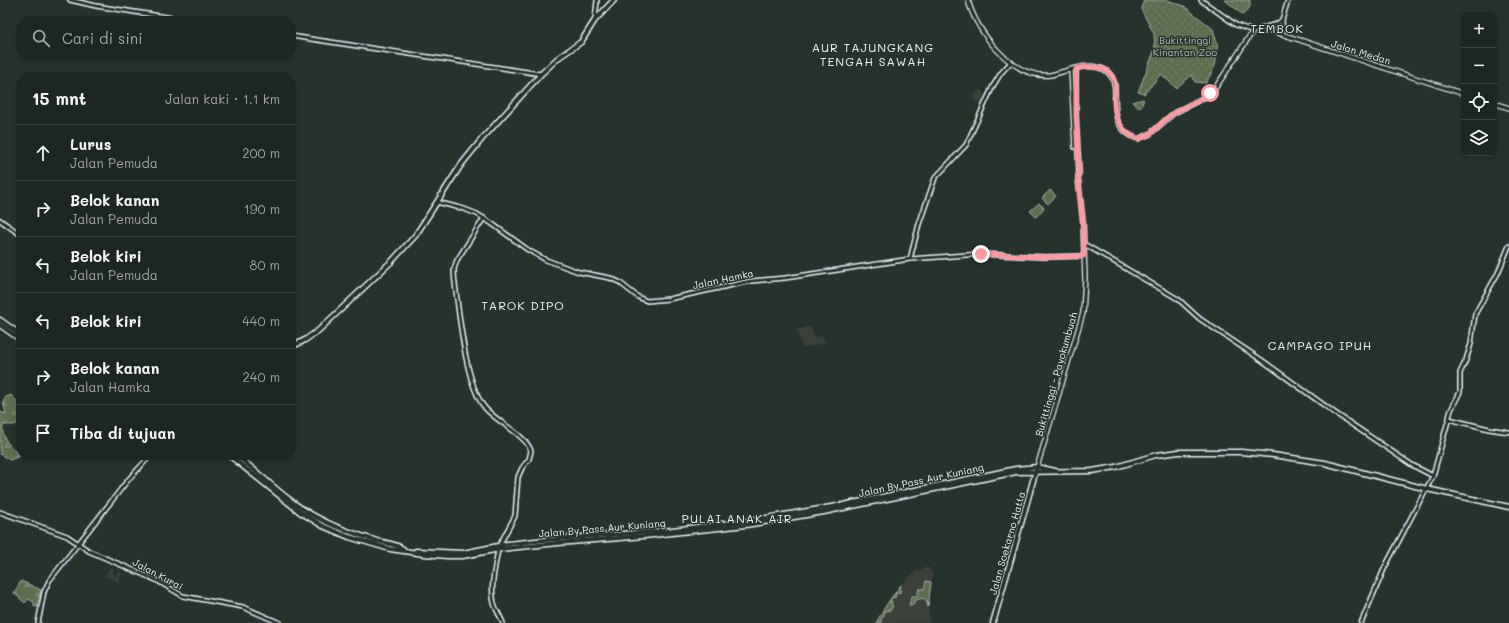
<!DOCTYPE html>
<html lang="id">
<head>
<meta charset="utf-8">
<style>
	body { margin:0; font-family:Mali,sans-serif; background:#252e2a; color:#f1f3f6 }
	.controls { position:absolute; right:12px; top:12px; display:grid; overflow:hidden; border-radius:8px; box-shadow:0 2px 6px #0003 }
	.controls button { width:36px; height:36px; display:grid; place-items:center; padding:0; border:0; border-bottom:1px solid #3a4340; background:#1c2622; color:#f1f3f6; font:20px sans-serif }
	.stop { position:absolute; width:12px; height:12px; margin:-9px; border:3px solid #ff9aa2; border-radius:50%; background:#fff }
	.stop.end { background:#ff9aa2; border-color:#fff; box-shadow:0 1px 4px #0008 }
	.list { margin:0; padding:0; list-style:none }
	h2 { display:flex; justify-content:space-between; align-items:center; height:52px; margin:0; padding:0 16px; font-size:17px }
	h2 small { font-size:13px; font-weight:400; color:#a0a5a5 }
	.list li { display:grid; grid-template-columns:26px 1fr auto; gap:12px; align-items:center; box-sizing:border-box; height:56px; padding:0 16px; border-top:1px solid #3a4340 }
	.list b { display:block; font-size:15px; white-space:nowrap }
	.list p { margin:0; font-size:13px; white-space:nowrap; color:#a0a5a5 }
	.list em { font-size:13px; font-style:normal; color:#a0a5a5 }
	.icon { flex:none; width:22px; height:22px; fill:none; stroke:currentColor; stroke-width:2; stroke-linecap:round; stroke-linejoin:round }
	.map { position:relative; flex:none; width:1509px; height:623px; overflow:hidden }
	.search { position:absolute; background:#1c2622; box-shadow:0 2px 6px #0003; left:16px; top:16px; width:280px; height:44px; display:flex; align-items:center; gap:10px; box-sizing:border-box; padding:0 14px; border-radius:16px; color:#a0a5a5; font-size:15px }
	.panel { position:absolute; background:#1c2622; box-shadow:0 2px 6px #0003; left:16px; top:72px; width:280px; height:388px; border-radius:16px }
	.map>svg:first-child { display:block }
</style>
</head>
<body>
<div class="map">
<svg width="1509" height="623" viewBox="0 0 1509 623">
	<defs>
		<pattern id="forest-firs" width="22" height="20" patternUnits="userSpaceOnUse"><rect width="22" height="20" fill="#5e6e50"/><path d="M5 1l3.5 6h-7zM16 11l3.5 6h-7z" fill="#75836a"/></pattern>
		<pattern id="park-dots" width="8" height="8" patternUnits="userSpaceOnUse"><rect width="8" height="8" fill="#5e6e50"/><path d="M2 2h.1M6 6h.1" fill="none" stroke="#75836a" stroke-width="1.8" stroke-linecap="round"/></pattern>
	</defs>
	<rect width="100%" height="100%" fill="#26332d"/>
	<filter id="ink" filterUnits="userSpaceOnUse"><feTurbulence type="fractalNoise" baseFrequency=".025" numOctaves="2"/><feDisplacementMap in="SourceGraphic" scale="8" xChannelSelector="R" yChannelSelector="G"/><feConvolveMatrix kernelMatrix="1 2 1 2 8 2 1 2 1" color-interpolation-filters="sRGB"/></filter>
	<g filter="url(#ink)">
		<g fill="#3b403a">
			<path d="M980 89 987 96 983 104 972 98Z"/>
			<path d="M810 326 814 337 823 336 825 343 802 348 797 330Z"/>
			<path d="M110 567 114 569 112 574 116 576 118 571 122 573 118 582 105 576Z"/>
			<path d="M925 568H929L933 574 928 607 930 623H875L890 598 901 585 914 572Z"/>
		</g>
		<g fill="#5e6e50" stroke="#a3b0a4">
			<path d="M1050 190 1056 196 1048 204 1042 198Z"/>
			<path d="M1039 203 1044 208 1036 217 1030 211Z"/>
			<path d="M926 581 931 582 928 607 927 601 923 598 916 600 912 605H909L912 596H917L919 589H924Z"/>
		</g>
		<g fill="url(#forest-firs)" stroke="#a3b0a4">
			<path d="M11 395C20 403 21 411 21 422L14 425H3C1 439 11 447 20 456L10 460 0 454V412L6 414 3 402 6 397Z"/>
			<path d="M21 581 41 590 37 607 34 606V602L28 599 25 603 14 593Z"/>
		</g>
		<g fill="url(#park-dots)" stroke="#a3b0a4">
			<path d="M1144 0H1167L1184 6 1213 29 1218 47 1215 66 1206 83 1195 82 1192 75 1176 88 1161 74 1144 94 1138 92 1155 49 1154 34 1141 9Z"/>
			<path d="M1225 0H1250V7L1243 15Z"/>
			<path d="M1143 99 1144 100 1140 108 1138 107 1132 102Z"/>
			<path d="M901 585 900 591 901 592 896 593 895 598 894 597 891 598V601L892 602 891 604 893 606 890 611 888 610 884 612V616L881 619V623H876L887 604Z"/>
		</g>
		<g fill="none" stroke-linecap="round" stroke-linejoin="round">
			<defs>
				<g id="secondary">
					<path d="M70 0 96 6 192 21"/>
					<path d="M1201 0 1236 25 1253 31"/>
					<path d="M595 19 597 0"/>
					<path d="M1263 28 1277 24 1282 20"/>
					<path d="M1283 35 1282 20 1288 0"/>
					<path d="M291 36 541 74"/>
					<path d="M437 202 464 209 477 214 491 223 528 250 546 260 579 272 610 278 619 282 638 297 647 301 669 299 751 281 785 278 910 259 981 254 1045 257 1084 256"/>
					<path d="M484 218 457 260 454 269C454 279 456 290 457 300 461 328 467 387 485 408 498 423 526 435 531 451L529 459 522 468 518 477 515 516 499 546"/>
					<path d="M0 220 21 235"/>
					<path d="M1084 244 1178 299 1200 319 1263 361 1335 413 1412 465 1433 476"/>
					<path d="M910 259 919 224 935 178 966 145 993 86 1001 73 1011 62"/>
					<path d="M1449 419 1489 429 1509 432"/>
					<path d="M0 512 67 536 89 551 156 580 183 596 243 607 280 623"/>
					<path d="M498 550C495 567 490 586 494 603 496 610 500 616 503 623"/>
					<path d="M38 623 44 592 49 581 128 480 151 455"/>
					<path d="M1361 623 1385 567 1433 476 1451 410 1460 392V373L1466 360 1471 344 1475 314 1498 273 1509 246"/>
				</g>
				<g id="primary">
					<path d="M968 0C976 32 1013 79 1050 75 1066 72 1087 61 1103 69 1130 83 1097 125 1138 139L1150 134 1174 113 1203 98 1214 90 1253 31 1263 28 1464 94"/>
					<path d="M1071 70 1075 147"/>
					<path d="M1494 103 1509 108"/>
					<path d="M1037 467 1083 313 1085 278 1083 222 1078 177 1079 172 1076 115V69"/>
				</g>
				<g id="highway">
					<path d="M0 320 21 335"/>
					<path d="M0 325 21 340"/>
					<path d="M291 347 305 340 319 330 392 261 415 236 461 165 482 139 541 74 558 58 581 42 595 20 614 0"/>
					<path d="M229 455 300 512 323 526 349 537 390 549 424 554 447 556H463L500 549 558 543 644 536 746 525 824 512 1016 472 1092 471 1116 467 1156 455 1179 452H1241L1273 455 1325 463 1427 489 1509 507"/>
					<path d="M236 455C264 477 290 505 322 520 339 529 358 535 377 541 385 543 397 544 403 549"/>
					<path d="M416 551 463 553 508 544 545 540 672 530 748 521 843 505 1016 469 1037 467 1055 471"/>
					<path d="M993 623 1036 470"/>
				</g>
			</defs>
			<use href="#secondary" stroke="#e8f1f8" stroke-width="6"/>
			<use href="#primary" stroke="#e8f1f8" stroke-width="6"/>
			<use href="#highway" stroke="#e8f1f8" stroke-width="7"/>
			<use href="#secondary" stroke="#26332d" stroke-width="3"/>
			<use href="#primary" stroke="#26332d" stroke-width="3.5"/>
			<use href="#highway" stroke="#26332d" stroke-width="4"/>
		</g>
	</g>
	<g fill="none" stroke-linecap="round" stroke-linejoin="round" filter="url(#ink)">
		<path stroke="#ff9aa2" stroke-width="5" d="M981 254 1045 257 1084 256 1083 222 1078 176 1079 172 1076 115V69C1090 65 1111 65 1115 83 1116 89 1115 94 1114 99 1114 117 1121 133 1138 139 1152 136 1160 123 1171 115 1183 106 1198 103 1210 93"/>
	</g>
	<g text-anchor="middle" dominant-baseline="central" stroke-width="3" stroke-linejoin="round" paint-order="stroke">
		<g font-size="10" fill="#b1bdb5" stroke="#26332d">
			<text x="1185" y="40">Bukittinggi<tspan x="1185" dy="12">Kinantan Zoo</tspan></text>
		</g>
		<g font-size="10" fill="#e8f1f8" stroke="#26332d">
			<text transform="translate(1361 52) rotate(17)">Jalan Medan</text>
			<text transform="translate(723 279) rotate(-12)">Jalan Hamka</text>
			<text transform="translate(1056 374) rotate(-74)">Bukittinggi - Payokumbuah</text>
			<text transform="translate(921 480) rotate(-12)">Jalan By Pass Aur Kuniang</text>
			<text transform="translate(602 528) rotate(-5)">Jalan By Pass Aur Kuniang</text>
			<text transform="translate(1007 543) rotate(-74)">Jalan Soekarno Hatta</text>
			<text transform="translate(158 574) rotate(28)">Jalan Kurai</text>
		</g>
		<g font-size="12" letter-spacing="1" fill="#e8f1f8" stroke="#26332d">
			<text x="1277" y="28">TEMBOK</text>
			<text x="873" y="47">AUR TAJUNGKANG<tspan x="873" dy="14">TENGAH SAWAH</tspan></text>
			<text x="523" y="305">TAROK DIPO</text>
			<text x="1320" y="345">CAMPAGO IPUH</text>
			<text x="737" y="518">PULAI ANAK AIR</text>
		</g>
	</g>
</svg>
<div class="controls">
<button>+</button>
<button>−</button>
<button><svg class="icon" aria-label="locate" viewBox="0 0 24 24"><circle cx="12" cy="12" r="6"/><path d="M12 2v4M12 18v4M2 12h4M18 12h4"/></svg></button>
<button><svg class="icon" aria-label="layers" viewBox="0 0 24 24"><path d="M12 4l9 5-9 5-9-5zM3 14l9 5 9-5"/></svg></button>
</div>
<div class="stop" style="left:1210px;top:93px"></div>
<div class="stop end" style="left:981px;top:254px"></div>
<div class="search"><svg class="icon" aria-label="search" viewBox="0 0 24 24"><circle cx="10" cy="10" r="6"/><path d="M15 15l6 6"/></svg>Cari di sini</div>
<section class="panel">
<h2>15 mnt<small>Jalan kaki · 1.1 km</small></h2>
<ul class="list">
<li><svg class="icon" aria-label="ahead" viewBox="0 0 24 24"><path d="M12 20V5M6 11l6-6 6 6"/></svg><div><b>Lurus</b><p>Jalan Pemuda</p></div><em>200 m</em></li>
<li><svg class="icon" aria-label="right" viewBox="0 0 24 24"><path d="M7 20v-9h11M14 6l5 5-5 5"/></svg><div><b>Belok kanan</b><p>Jalan Pemuda</p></div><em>190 m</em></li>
<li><svg class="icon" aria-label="left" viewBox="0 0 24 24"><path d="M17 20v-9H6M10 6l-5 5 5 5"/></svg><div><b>Belok kiri</b><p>Jalan Pemuda</p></div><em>80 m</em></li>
<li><svg class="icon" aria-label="left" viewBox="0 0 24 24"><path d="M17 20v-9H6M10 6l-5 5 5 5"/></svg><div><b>Belok kiri</b></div><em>440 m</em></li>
<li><svg class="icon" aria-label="right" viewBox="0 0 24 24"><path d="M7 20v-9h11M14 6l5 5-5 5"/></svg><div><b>Belok kanan</b><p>Jalan Hamka</p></div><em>240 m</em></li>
<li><svg class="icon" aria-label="arrive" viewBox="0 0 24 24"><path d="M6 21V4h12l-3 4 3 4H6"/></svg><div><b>Tiba di tujuan</b></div></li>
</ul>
</section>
</div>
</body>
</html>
